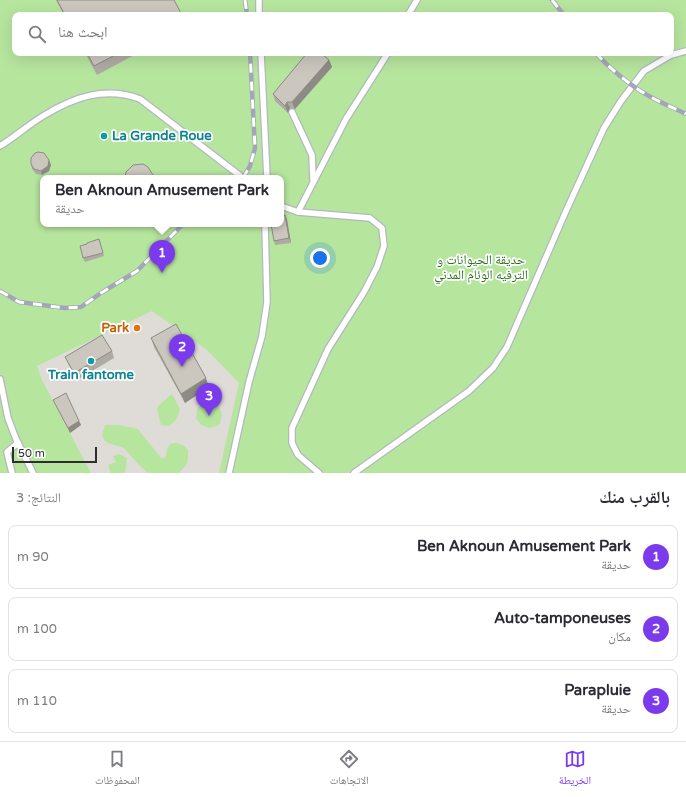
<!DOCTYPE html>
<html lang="ar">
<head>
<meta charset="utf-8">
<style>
	body { margin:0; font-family:"Varela Round","Noto Naskh Arabic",sans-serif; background:#f7f7f7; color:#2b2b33; direction:rtl }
	.scale { position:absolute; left:12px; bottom:10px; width:85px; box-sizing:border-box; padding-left:4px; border:2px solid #2e2e2e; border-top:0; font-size:11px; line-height:14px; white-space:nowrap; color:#2e2e2e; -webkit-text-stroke:3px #fff; paint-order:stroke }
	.you { position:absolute; left:320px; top:258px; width:14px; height:14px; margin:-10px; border:3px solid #fff; border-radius:50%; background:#1a73e8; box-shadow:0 0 0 6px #1a73e833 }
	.badge { display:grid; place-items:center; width:26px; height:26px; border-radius:50%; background:#7c3aed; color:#fff; font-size:13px; font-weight:700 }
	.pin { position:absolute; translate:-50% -33px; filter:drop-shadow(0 1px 2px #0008) }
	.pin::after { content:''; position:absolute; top:21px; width:14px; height:12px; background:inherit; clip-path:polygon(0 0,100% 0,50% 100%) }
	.popup { position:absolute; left:40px; top:175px; width:244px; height:52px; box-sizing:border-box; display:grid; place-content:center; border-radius:8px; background:#fff; filter:drop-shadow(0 1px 3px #0005); font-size:13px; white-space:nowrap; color:#7c7c81 }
	.popup b { font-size:15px; color:#2b2b33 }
	.popup::after { content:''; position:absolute; left:50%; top:100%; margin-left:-8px; border:8px solid transparent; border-top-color:#fff }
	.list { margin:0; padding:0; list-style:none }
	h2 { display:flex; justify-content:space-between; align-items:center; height:52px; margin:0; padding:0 16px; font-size:17px }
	h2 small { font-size:13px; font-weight:400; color:#7c7c81 }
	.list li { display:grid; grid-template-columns:26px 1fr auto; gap:12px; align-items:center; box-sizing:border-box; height:64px; margin:0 8px 8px; padding:0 8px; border:1px solid #e1e1e2; border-radius:8px }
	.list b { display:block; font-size:15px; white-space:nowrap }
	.list p { margin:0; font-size:13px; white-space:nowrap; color:#7c7c81 }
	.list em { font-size:13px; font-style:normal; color:#7c7c81 }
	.icon { flex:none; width:22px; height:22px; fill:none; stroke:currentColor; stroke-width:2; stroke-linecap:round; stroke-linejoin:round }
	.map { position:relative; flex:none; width:686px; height:473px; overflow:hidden; direction:ltr }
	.search { position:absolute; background:#fff; box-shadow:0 4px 16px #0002; left:12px; right:12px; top:12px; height:44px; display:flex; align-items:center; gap:10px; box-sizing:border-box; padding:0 14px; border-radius:8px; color:#7c7c81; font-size:15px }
	.sheet { height:268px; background:#fff }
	nav { display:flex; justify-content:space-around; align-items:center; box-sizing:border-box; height:56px; border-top:1px solid #e1e1e2; background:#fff; font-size:11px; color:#7c7c81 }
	nav a { display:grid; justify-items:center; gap:2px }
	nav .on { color:#7c3aed }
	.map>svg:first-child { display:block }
</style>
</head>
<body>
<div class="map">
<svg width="686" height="473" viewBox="0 0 686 473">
	<rect width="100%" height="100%" fill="#efe9e1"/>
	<path fill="#b6e59e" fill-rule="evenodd" d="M0 0H686V473H0ZM15 15H671V53H15ZM43 178H281V224H43Z"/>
	<path fill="#dfdcd8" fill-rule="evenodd" d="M152 311 207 350 239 383 219 473H179L187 464 188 459V450L183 445 176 443 170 444 168 447 165 458H161L138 429 119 425H105L102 434 104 440 108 443 124 448 138 464 148 473H125L127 458 119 454 113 456 116 462 108 465 111 473H91L42 380 37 366ZM104 342 114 358 77 380 71 366 69 367 68 363ZM172 394 180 409 176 420 169 426 161 425 157 409 158 406ZM208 402 216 404 219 407 222 415 220 423 217 426 209 428 201 425 196 418 197 409 204 403Z"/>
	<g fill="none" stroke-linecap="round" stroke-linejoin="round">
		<defs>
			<g id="service">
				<path d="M259 0V15"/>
				<path d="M408 15 417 0"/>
				<path d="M261 53 267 178"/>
				<path d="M292 112 312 155 313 180"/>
				<path d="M0 146C15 137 28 125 43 116 74 97 105 86 140 99L243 178"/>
				<path d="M281 206 298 212"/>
				<path d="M0 379 8 418 16 439 33 473"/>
				<path d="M12 473 7 452 18 443"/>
				<path d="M229 473 249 382 262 336 267 302 265 224"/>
				<path d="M319 473 298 455 292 443V428L328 349 364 292 377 267 384 246 382 228 370 218 298 212 346 119 388 53"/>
				<path d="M354 473 469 391 493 368 507 347 566 211 604 128 621 101 644 71 671 55 686 51"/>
			</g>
		</defs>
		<use href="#service" stroke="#b4b7c1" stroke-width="8"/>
		<use href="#service" stroke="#fff" stroke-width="5.5"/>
		<defs>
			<g id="rail">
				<path d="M245 0 247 15"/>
				<path d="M552 0 564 15"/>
				<path d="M596 53C609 68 632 87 649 96 661 103 674 108 686 114"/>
				<path d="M243 178 250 166 255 148 250 53"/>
				<path d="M0 291 19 302 65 308 81 307 101 293 137 271 183 224"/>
			</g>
		</defs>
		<use href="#rail" stroke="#a3a6b8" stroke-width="4.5"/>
		<use href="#rail" stroke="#fff" stroke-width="3" stroke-dasharray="9" stroke-linecap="butt"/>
	</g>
	<g fill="#afaba4">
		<path d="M56 0H174L182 15H64Z"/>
		<path d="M85 53H138L97 75Z"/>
		<path d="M329 60 332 67 295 109 290 108 288 113 275 101 273 94Z"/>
		<path d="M49 160 51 165 49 171 42 175 36 174 32 169 31 164Z"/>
		<path d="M285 215 287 220 291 243 275 245 274 241Z"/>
		<path d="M99 239 104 256 85 262 83 258Z"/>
		<path d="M151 338 209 387 185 403 154 347Z"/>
		<path d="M112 351 114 358 77 380 68 363 65 357Z"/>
		<path d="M53 400 79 421 81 425 70 433 55 404Z"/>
	</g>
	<g fill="#8e8b86">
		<path d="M329 60 332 67 295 109 292 102Z"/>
		<path d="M287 102 290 108 288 113 285 106Z"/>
		<path d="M49 160 51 165 49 171 42 175 41 171Z"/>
		<path d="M285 215 287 220 291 243 289 238Z"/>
		<path d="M206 378 209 387 185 403 181 394Z"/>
		<path d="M79 421 81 425 70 433 68 428Z"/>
	</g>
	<g fill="#cbc7bf" stroke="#8e8b86">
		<path d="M57 0H174L182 15H65Z"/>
		<path d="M87 53H119L94 66Z"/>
		<path d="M307 53H321L329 60 292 102H287L285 106 273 94Z"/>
		<path d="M38 152 44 153 49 160 48 166 41 171 34 169 31 164V158L35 153Z"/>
		<path d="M143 164 148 167 153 175V178H125L126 172 133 165Z"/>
		<path d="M285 215 289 238 274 241 271 224H281V216Z"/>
		<path d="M99 239 103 253 83 258 80 246 87 244V243Z"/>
		<path d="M176 324 206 378 181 394 151 338Z"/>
		<path d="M102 335 112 351 74 373 65 357Z"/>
		<path d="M66 393 79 421 68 428 53 400Z"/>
	</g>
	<g fill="#0f9aa8" stroke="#fff" stroke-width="1.5">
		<circle cx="104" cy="136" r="4"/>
		<circle cx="91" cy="361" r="4"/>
	</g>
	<circle fill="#e8710a" stroke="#fff" stroke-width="1.5" cx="137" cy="328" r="4"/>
	<g text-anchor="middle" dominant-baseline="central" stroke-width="3.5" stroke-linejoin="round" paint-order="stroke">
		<g font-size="13" font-weight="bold" fill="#0d838f" stroke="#fff" text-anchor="start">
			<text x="112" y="136">La Grande Roue</text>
			<text x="91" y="375" text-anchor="middle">Train fantome</text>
		</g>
		<g font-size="13" fill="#2c6e1b" stroke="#fff">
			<text x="481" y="260">حديقة الحيوانات و<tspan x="481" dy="15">الترفيه الوئام المدني</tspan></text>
		</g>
		<g font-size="13" font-weight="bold" fill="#c56008" stroke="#fff" text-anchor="end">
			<text x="129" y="328">Park</text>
		</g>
	</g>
</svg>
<div class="scale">50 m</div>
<div class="you"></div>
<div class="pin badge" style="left:162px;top:273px">1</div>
<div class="popup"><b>Ben Aknoun Amusement Park</b>حديقة</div>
<div class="pin badge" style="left:182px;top:367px">2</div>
<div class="pin badge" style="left:209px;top:416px">3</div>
<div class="search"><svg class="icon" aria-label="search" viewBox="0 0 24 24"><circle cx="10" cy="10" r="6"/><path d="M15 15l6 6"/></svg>ابحث هنا</div>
</div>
<section class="sheet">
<h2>بالقرب منك<small>النتائج: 3</small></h2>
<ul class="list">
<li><span class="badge">1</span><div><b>Ben Aknoun Amusement Park</b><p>حديقة</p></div><em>90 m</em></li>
<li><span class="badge">2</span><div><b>Auto-tamponeuses</b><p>مكان</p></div><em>100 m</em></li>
<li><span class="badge">3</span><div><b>Parapluie</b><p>حديقة</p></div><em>110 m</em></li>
</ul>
</section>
<nav>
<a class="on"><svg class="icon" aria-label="map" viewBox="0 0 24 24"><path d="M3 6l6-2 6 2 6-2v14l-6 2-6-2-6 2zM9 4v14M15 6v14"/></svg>الخريطة</a>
<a><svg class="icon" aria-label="directions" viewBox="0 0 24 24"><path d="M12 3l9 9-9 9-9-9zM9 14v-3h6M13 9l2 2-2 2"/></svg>الاتجاهات</a>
<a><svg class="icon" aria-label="saved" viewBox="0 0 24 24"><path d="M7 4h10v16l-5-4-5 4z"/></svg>المحفوظات</a>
</nav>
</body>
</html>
